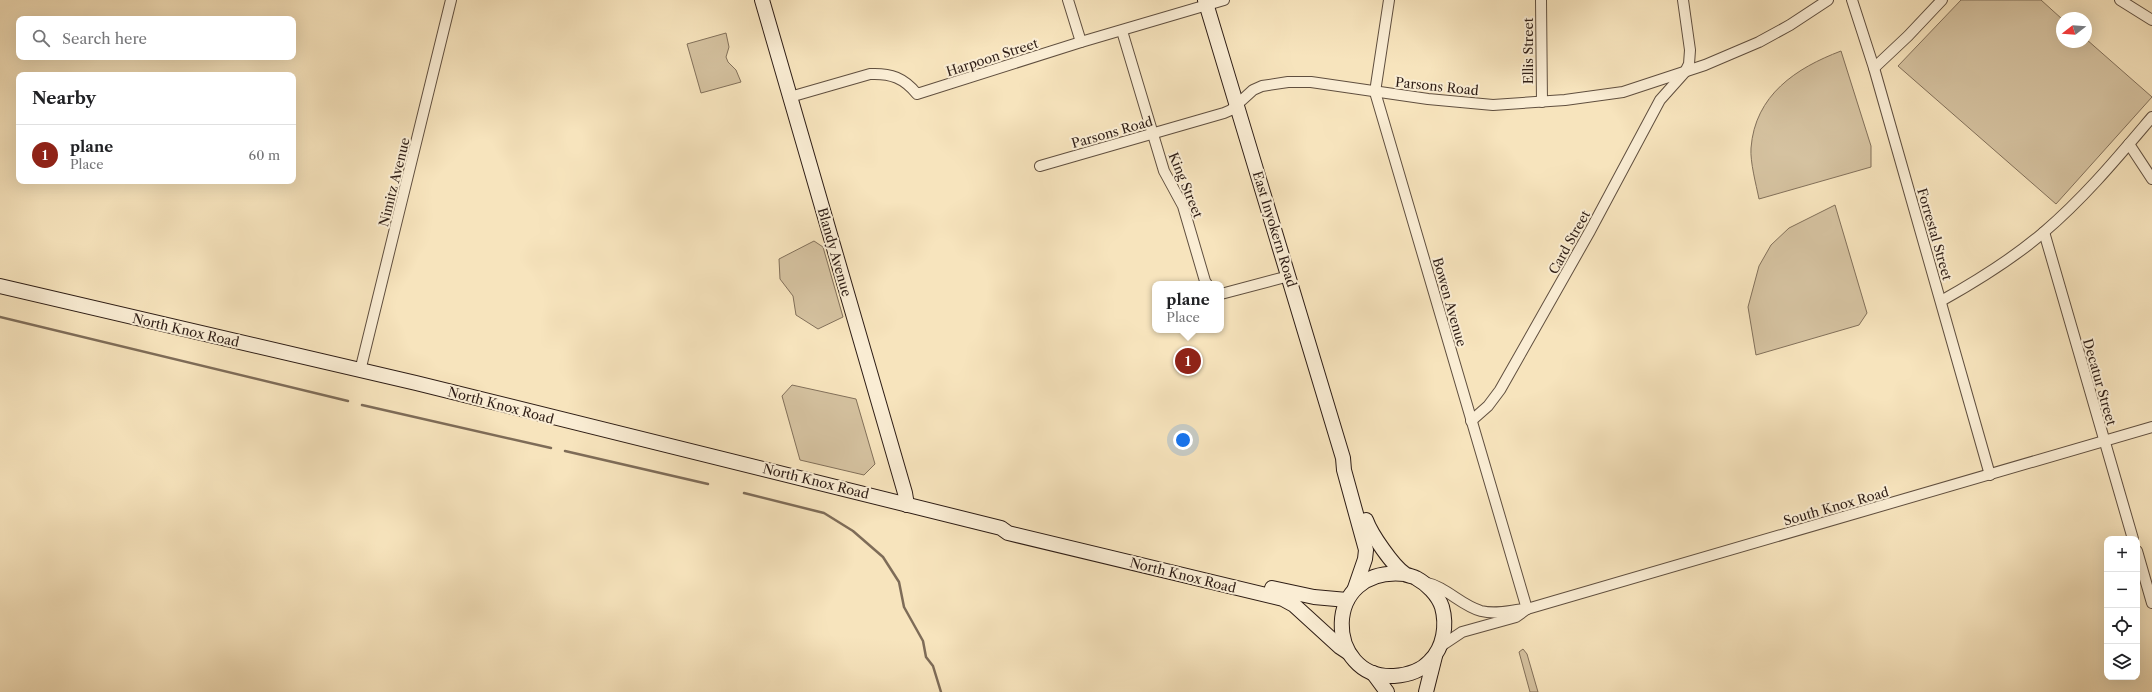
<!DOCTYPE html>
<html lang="en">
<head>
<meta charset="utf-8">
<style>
	body { margin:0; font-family:"Libre Caslon Text",serif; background:#f2f2f2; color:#202124 }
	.controls { position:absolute; right:12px; bottom:12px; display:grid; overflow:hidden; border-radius:8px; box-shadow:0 4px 16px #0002 }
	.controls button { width:36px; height:36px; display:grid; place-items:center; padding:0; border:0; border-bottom:1px solid #e0e0e0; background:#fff; color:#202124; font:20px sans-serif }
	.compass { position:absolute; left:2056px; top:12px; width:36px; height:36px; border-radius:50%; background:#fff; box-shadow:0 4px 16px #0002; rotate:253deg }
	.you { position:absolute; left:1183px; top:440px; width:14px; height:14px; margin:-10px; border:3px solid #fff; border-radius:50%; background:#1a73e8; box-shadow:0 0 0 6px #1a73e833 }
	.badge { display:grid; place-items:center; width:26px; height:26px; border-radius:50%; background:#8f2418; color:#fff; font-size:13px; font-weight:700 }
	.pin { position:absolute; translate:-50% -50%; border:2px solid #fff; box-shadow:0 1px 4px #0006 }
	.popup { position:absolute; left:1152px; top:281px; width:72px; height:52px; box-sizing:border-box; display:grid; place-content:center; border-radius:8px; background:#fff; filter:drop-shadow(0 1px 3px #0005); font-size:13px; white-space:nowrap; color:#757577 }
	.popup b { font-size:15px; color:#202124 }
	.popup::after { content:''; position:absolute; left:50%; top:100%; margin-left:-8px; border:8px solid transparent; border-top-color:#fff }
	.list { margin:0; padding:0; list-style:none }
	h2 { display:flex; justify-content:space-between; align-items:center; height:52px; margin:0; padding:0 16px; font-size:17px }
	h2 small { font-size:13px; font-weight:400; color:#757577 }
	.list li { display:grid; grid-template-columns:26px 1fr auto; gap:12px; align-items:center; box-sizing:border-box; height:60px; padding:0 16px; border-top:1px solid #e0e0e0 }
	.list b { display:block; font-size:15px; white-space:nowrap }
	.list p { margin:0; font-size:13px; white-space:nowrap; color:#757577 }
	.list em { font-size:13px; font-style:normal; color:#757577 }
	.icon { flex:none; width:22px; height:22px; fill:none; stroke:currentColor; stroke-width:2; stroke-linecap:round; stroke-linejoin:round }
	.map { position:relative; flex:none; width:2152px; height:692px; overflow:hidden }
	.search { position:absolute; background:#fff; box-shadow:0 4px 16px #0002; left:16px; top:16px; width:280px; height:44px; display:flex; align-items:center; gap:10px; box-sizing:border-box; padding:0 14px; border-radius:8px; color:#757577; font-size:15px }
	.panel { position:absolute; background:#fff; box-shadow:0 4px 16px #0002; left:16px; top:72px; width:280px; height:112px; border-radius:8px }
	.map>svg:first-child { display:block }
</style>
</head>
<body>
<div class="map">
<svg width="2152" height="692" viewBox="0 0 2152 692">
	<rect width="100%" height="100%" fill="#f7e4bd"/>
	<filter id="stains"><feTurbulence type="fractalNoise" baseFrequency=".005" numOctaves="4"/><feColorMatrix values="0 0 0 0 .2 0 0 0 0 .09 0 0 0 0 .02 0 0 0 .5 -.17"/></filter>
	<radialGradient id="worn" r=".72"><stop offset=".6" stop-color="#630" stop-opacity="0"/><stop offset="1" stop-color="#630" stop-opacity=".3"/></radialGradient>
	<g fill="#d5c2a0" stroke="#82705a">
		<path d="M1961 0H2041L2062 19V42H2086V39L2152 97 2056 204 1898 66Z"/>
		<path d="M726 33 729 47 726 57 728 62 736 70 741 82 701 93 687 44Z"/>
		<path d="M1841 51 1871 146V167L1759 199C1756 184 1750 162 1751 148 1755 95 1796 68 1841 51Z"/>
		<path d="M1835 205 1867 313 1859 325 1756 355 1748 307 1759 266 1771 245 1789 228Z"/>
		<path d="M814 241 823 247 843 317 818 329 796 315 793 296 780 279 779 259Z"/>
		<path d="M792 385 856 399 875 464 864 475 800 460 782 396Z"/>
		<path d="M1523 649 1527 654 1538 692H1530L1519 652Z"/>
	</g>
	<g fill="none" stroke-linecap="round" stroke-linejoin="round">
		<g stroke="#7e6c58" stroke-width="2.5">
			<path d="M0 317 348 401"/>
			<path d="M362 405 551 448"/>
			<path d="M565 451 708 484"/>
			<path d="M744 493 824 513 853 531 883 557 899 582 904 607 923 641 926 657 933 666 941 692"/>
		</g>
		<defs>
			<g id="street">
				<path d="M1068 0 1081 42"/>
				<path d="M1389 0 1375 92 1527 609"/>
				<path d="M1541 0 1542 102"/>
				<path d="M1852 0 1874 68 1990 475"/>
				<path d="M2120 0 2152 20"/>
				<path d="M1122 31 1164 171 1183 206 1205 281 1207 284"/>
				<path d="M1874 68 1908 36 1942 0"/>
				<path d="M790 97 870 74C891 73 904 78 917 94L1081 42 1224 0"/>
				<path d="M2129 144 2152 179"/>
				<path d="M1040 166 1224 113 1231 110 1253 90 1262 86 1288 82H1311L1428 99 1493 105 1565 100 1623 92 1705 65 1759 42 1790 25 1828 0"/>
				<path d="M2044 232 2133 539"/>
				<path d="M1221 294 1289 276"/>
				<path d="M1941 301C1975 282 2015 257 2044 232 2085 197 2118 157 2152 117"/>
				<path d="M360 371 451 0"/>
				<path d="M1471 421 1488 406 1500 390 1590 231 1660 100 1685 72 1689 64 1690 50 1683 0"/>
				<path d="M2137 551 2152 603"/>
				<path d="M1424 582C1447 587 1460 605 1481 611 1497 615 1511 610 1527 609L2152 427"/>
				<path d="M1438 648 1462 632 1516 617 1527 609"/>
			</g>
			<g id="secondary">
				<path d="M762 0 905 493 907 505"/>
				<path d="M1205 0 1343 458 1344 470 1366 550 1365 559 1355 588"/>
				<path d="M0 286 416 383 1001 528 1008 533 1283 599 1294 605 1340 647 1349 653"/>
				<path d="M1366 520C1371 534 1393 566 1405 574 1408 576 1413 576 1416 578 1427 584 1438 595 1442 607 1447 625 1444 647 1430 661 1421 671 1408 675 1394 676 1325 680 1320 565 1405 574"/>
				<path d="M1272 588 1314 597 1347 600"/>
				<path d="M1373 673 1387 692"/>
				<path d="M1426 692 1435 656"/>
			</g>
		</defs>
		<use href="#street" stroke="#604f3f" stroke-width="12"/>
		<use href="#secondary" stroke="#2e1d15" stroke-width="16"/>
		<use href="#street" stroke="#faedd4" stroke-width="10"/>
		<use href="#secondary" stroke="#faedd4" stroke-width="14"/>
	</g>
	<g text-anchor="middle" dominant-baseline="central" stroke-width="4" stroke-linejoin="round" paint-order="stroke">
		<g font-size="13" fill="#2e1d15" stroke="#faedd4">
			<text transform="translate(1528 51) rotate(-90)">Ellis Street</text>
			<text transform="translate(992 57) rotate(-18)">Harpoon Street</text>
			<text transform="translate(1437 86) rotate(6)">Parsons Road</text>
			<text transform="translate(1112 132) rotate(-16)">Parsons Road</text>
			<text transform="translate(394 182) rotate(-76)">Nimitz Avenue</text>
			<text transform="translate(1186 185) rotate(68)">King Street</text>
			<text transform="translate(1275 229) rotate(73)">East Inyokern Road</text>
			<text transform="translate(1935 234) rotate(74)">Forrestal Street</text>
			<text transform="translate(1569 242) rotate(-61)">Card Street</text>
			<text transform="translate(835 252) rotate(74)">Blandy Avenue</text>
			<text transform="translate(1450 302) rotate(74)">Bowen Avenue</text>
			<text transform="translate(186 330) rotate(13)">North Knox Road</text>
			<text transform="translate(2100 382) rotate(74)">Decatur Street</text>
			<text transform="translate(501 405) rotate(15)">North Knox Road</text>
			<text transform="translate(816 481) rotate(14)">North Knox Road</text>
			<text transform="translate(1836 506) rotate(-16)">South Knox Road</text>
			<text transform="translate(1183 575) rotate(14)">North Knox Road</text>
		</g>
	</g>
	<rect width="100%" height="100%" filter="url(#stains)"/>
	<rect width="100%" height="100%" fill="url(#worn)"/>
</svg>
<div class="controls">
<button>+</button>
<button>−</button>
<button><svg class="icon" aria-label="locate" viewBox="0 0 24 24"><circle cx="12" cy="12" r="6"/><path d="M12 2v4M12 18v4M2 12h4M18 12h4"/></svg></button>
<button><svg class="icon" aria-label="layers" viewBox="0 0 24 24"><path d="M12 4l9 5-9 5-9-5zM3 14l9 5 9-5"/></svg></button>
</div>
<svg class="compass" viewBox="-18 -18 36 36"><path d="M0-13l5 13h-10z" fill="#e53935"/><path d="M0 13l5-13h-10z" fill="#757577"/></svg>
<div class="you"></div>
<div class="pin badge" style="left:1188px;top:361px">1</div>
<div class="popup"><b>plane</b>Place</div>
<div class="search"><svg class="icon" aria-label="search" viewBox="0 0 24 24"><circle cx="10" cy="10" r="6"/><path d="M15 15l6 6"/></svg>Search here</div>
<section class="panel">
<h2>Nearby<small></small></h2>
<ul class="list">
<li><span class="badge">1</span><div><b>plane</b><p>Place</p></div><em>60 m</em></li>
</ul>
</section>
</div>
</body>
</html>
